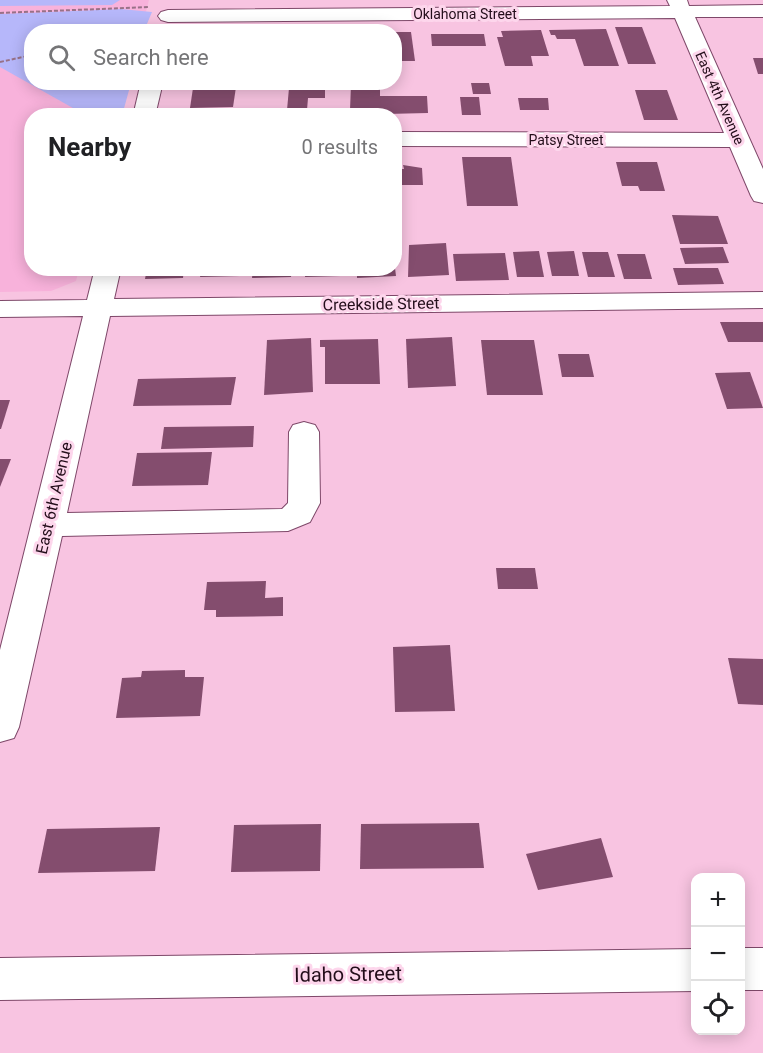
<!DOCTYPE html>
<html lang="en">
<head>
<meta charset="utf-8">
<style>
	body { margin:0; font-family:Roboto,sans-serif; background:#f2f2f2; color:#202124 }
	.controls { position:absolute; right:18px; bottom:18px; display:grid; overflow:hidden; border-radius:12px; box-shadow:0 3px 15px #0003 }
	.controls button { width:54px; height:54px; display:grid; place-items:center; padding:0; border:0; border-bottom:2px solid #e0e0e0; background:#fff; color:#202124; font:30px sans-serif }
	.list { margin:0; padding:0; list-style:none }
	h2 { display:flex; justify-content:space-between; align-items:center; height:78px; margin:0; padding:0 24px; font-size:26px }
	h2 small { font-size:20px; font-weight:400; color:#757577 }
	.icon { flex:none; width:33px; height:33px; fill:none; stroke:currentColor; stroke-width:2; stroke-linecap:round; stroke-linejoin:round }
	.map { position:relative; flex:none; width:763px; height:1053px; overflow:hidden }
	.search { position:absolute; background:#fff; box-shadow:0 3px 15px #0003; left:24px; top:24px; width:378px; height:66px; display:flex; align-items:center; gap:15px; box-sizing:border-box; padding:0 21px; border-radius:24px; color:#757577; font-size:22px }
	.panel { position:absolute; background:#fff; box-shadow:0 3px 15px #0003; left:24px; top:108px; width:378px; height:168px; border-radius:24px }
	.map>svg:first-child { display:block }
</style>
</head>
<body>
<div class="map">
<svg width="763" height="1053" viewBox="0 0 763 1053">
	<rect width="100%" height="100%" fill="#f8c4e1"/>
	<path fill="#f8b2db" d="M0 0H149L141 31 32 32V82L127 83 119 115 32 116V268L79 269 76 281 51 291 0 292Z"/>
	<g fill="#b6b7fa">
		<path d="M0 0H120L112 5 0 6Z"/>
		<path d="M121 9 152 12 144 31 32 32V82L131 83 123 112H80L0 67V14Z"/>
	</g>
	<g fill="#844d6e">
		<path d="M615 27H642L656 64H628Z"/>
		<path d="M606 29 619 66H584L575 39H557L555 35H551L549 30Z"/>
		<path d="M541 30 549 56H531L533 66H505L497 37H503L501 31Z"/>
		<path d="M394 32H411L415 61H394Z"/>
		<path d="M431 34H484L486 46H432Z"/>
		<path d="M753 58H763V74H758Z"/>
		<path d="M304 82H325V98H308L307 110H287L289 88H303Z"/>
		<path d="M471 83H489L491 94H473Z"/>
		<path d="M351 84H380V96H427L428 113 386 114V110H350Z"/>
		<path d="M236 87 233 107 190 108 193 88Z"/>
		<path d="M635 90H667L678 120H644Z"/>
		<path d="M460 97H479L481 115H462Z"/>
		<path d="M518 98H548L549 110H520Z"/>
		<path d="M256 110 255 116H197L198 111Z"/>
		<path d="M462 157H511L518 206H467Z"/>
		<path d="M616 162H657L665 191H640L638 186H622Z"/>
		<path d="M403 165 422 168 423 185H394V169H404Z"/>
		<path d="M672 215 718 216 728 244H680Z"/>
		<path d="M446 243 449 275 408 277 409 245Z"/>
		<path d="M723 247 729 263 685 264 680 248Z"/>
		<path d="M539 251 544 277H517L513 252Z"/>
		<path d="M574 251 579 276H552L547 252Z"/>
		<path d="M582 252H608L615 277H588Z"/>
		<path d="M505 253 509 280 456 281 453 254Z"/>
		<path d="M617 254H645L652 279H624Z"/>
		<path d="M147 268H184L183 278 145 279Z"/>
		<path d="M202 268H242L240 276 200 277Z"/>
		<path d="M253 268H292L291 277 252 278Z"/>
		<path d="M306 268H342L341 276 305 277Z"/>
		<path d="M357 268H395L396 276 357 278Z"/>
		<path d="M673 268H718L724 284 678 285Z"/>
		<path d="M720 322H763V342H728Z"/>
		<path d="M452 337 456 386 408 388 406 339Z"/>
		<path d="M311 338 313 392 264 395 267 340Z"/>
		<path d="M378 339 380 384H325V347H320V340Z"/>
		<path d="M481 340H534L543 395H487Z"/>
		<path d="M558 354H589L594 377H562Z"/>
		<path d="M750 372 763 408 727 409 715 373Z"/>
		<path d="M236 377 231 405 133 406 138 379Z"/>
		<path d="M0 400H10L1 429H0Z"/>
		<path d="M254 426 253 447 161 449 164 427Z"/>
		<path d="M212 452 208 485 132 486 137 453Z"/>
		<path d="M0 459H11L0 487Z"/>
		<path d="M496 568H535L538 589H498Z"/>
		<path d="M266 581 265 598 283 597V616L216 617V610H204L207 582Z"/>
		<path d="M450 645 455 711 395 712 393 647Z"/>
		<path d="M728 658 763 659V705L738 704Z"/>
		<path d="M185 670V677H204L200 716 116 718 122 678 141 677 142 671Z"/>
		<path d="M479 823 484 868 360 869 361 824Z"/>
		<path d="M321 824 320 871 231 872 234 825Z"/>
		<path d="M160 827 155 871 38 873 47 829Z"/>
		<path d="M601 838 613 877 538 890 526 854Z"/>
	</g>
	<g fill="none" stroke-linecap="round" stroke-linejoin="round">
		<defs>
			<g id="minor">
				<path d="M667 0H687L689 6 763 5V17H695L763 169V203L754 201 751 196 730 147 394 146V132L724 133 675 18 168 22 161 20 158 16 161 12 168 10 670 6Z"/>
				<path d="M141 82H163L155 116H133Z"/>
				<path d="M95 268H121L114 299 763 292V308L110 316 67 513 282 509 288 503 289 432 293 425 304 422 315 425 319 432 320 503 310 522 288 531 62 536 19 727 14 738 0 742V650L83 316 0 317V301L87 300Z"/>
				<rect x="740" y="948" width="23" height="42"/>
				<path d="M696 949V991L0 1000V958Z"/>
			</g>
		</defs>
		<use href="#minor" stroke="#7e4869" stroke-width="2"/>
		<g stroke="#987187" stroke-width="2" stroke-dasharray="4 2" stroke-linecap="butt">
			<path d="M0 13 149 7"/>
			<path d="M134 32 149 28"/>
			<path d="M0 62 32 55"/>
		</g>
		<use href="#minor" fill="#fff" fill-rule="evenodd"/>
	</g>
	<g text-anchor="middle" dominant-baseline="central" stroke-width="6" stroke-linejoin="round" paint-order="stroke">
		<g font-size="14" fill="#230d1a" stroke="#fdd6ec">
			<text x="465" y="14">Oklahoma Street</text>
			<text transform="translate(720 98) rotate(66)">East 4th Avenue</text>
			<text x="566" y="140">Patsy Street</text>
		</g>
		<g font-size="16" fill="#230d1a" stroke="#fdd6ec">
			<text transform="translate(381 304) rotate(-1)">Creekside Street</text>
			<text transform="translate(54 498) rotate(-77)">East 6th Avenue</text>
		</g>
		<g font-size="20" fill="#230d1a" stroke="#fdd6ec">
			<text transform="translate(348 974) rotate(-1)">Idaho Street</text>
		</g>
	</g>
</svg>
<div class="controls">
<button>+</button>
<button>−</button>
<button><svg class="icon" aria-label="locate" viewBox="0 0 24 24"><circle cx="12" cy="12" r="6"/><path d="M12 2v4M12 18v4M2 12h4M18 12h4"/></svg></button>
</div>
<div class="search"><svg class="icon" aria-label="search" viewBox="0 0 24 24"><circle cx="10" cy="10" r="6"/><path d="M15 15l6 6"/></svg>Search here</div>
<section class="panel">
<h2>Nearby<small>0 results</small></h2>
<ul class="list">
</ul>
</section>
</div>
</body>
</html>
